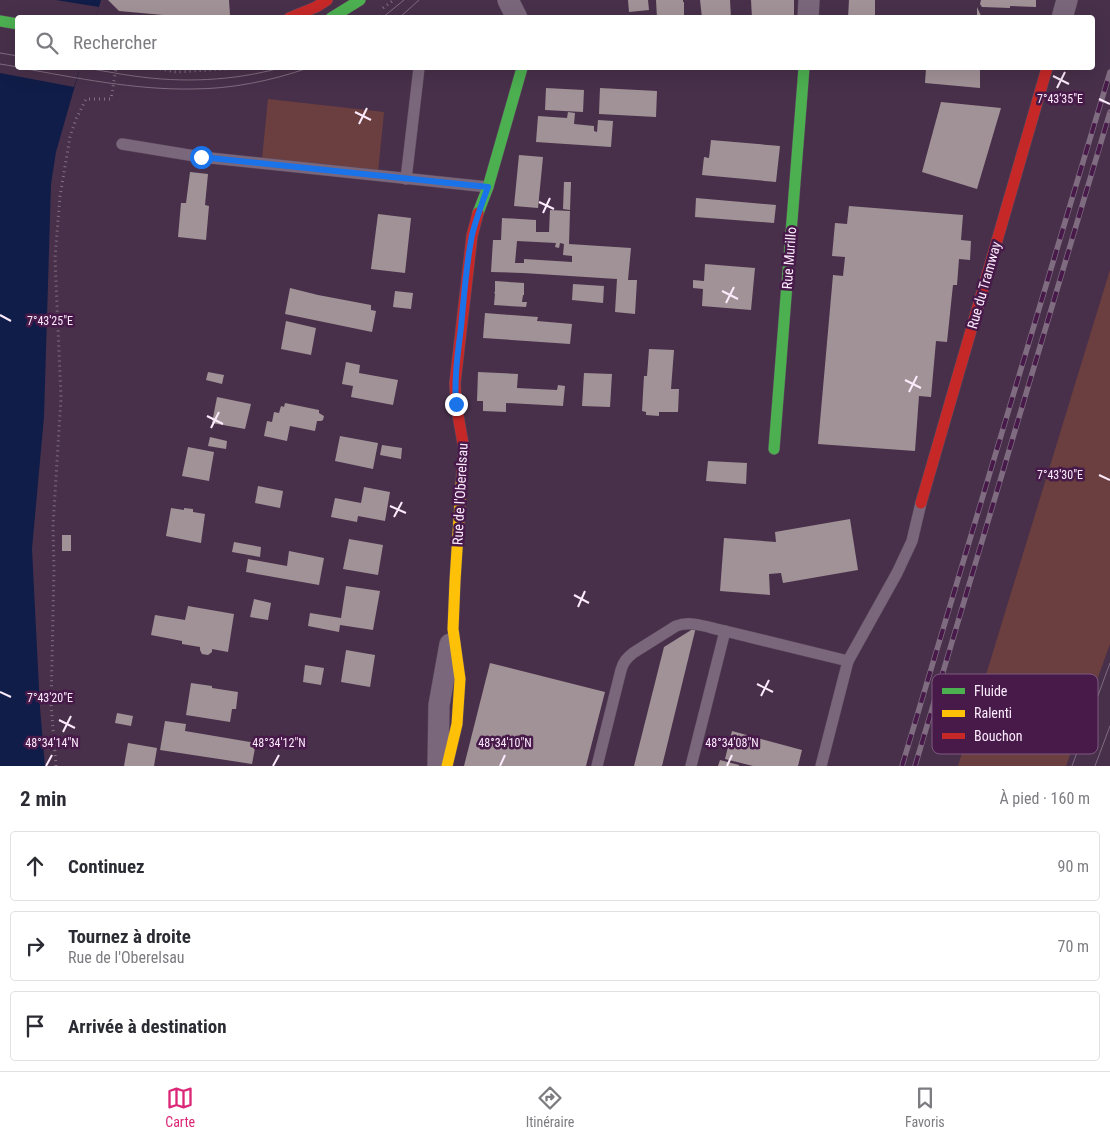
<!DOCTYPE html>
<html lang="fr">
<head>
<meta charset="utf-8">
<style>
	body { margin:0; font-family:"Roboto Condensed",sans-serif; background:#f2f2f3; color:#2b2b33 }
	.stop { position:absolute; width:15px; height:15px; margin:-11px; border:4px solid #1a73e8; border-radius:50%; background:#fff }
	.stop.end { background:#1a73e8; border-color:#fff; box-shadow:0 1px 5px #0008 }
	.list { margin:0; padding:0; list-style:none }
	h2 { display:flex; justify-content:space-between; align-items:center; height:65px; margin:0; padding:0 20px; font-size:21px }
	h2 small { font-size:16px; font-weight:400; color:#7c7c81 }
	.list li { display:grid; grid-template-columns:32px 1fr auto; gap:15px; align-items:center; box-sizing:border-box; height:70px; margin:0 10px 10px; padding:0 10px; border:1px solid #e1e1e2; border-radius:5px }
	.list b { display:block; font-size:19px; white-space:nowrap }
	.list p { margin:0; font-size:16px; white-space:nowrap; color:#7c7c81 }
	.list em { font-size:16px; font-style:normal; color:#7c7c81 }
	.icon { flex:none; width:28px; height:28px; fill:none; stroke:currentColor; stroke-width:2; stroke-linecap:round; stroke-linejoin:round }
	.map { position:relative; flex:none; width:1110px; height:766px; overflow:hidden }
	.search { position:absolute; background:#fff; box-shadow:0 5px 20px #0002; left:15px; right:15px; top:15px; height:55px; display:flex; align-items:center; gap:12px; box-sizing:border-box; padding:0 18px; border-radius:5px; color:#7c7c81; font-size:19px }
	.sheet { height:305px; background:#fff }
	nav { display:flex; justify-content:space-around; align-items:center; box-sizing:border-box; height:70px; border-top:1px solid #e1e1e2; background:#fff; font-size:14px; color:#7c7c81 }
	nav a { display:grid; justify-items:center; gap:2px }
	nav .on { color:#db2777 }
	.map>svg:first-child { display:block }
</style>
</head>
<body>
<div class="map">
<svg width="1110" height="766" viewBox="0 0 1110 766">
	<rect width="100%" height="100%" fill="#48304a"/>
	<g fill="#6b3f3f">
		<path d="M268 99 384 112 378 172 262 159Z"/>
		<path d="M1110 270V644L1066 766H958Z"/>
	</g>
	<path fill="#101d48" d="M0 0H101L96 17 18 18V68H80L56 152 51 184 44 417 32 549 40 708 45 766H0Z"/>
	<path fill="#48304a" d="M0 0H56L99 7 96 17 18 18V68H80L74 87 0 73Z"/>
	<g fill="#a19297" fill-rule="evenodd">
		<path d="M108 0H229L230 15 185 17 119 11Z"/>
		<path d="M628 0H648L649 10 629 12Z"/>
		<path d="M656 0H683V2H684V18H657Z"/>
		<path d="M700 0H730L731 18H702Z"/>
		<path d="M751 0H794V18H752Z"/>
		<path d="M849 0H875V18H848Z"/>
		<path d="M981 0H1036V7L1010 6V8L982 7 980 4Z"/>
		<path d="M977 7 982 18H939V16L977 15Z"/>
		<path d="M926 68H980V88L925 83Z"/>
		<path d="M546 88 584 90 583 112 545 110Z"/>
		<path d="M600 88 657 91 656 117 599 114Z"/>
		<path d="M941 102 1001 108 977 189 922 172Z"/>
		<path d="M568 112 575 113 574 124 594 126V131L597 132 598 120 613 121 611 147 536 142 538 116 567 118Z"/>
		<path d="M711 140 780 146 776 182 702 175 704 157 709 158Z"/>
		<path d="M519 155 543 157 538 208 514 206Z"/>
		<path d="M190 172 208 174 205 205 209 206 206 240 178 237 181 203H186Z"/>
		<path d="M564 182H571L570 210 563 209Z"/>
		<path d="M696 198 776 205 774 223 695 217Z"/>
		<path d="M849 206 963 215 961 240 971 241 970 260 959 259 957 285H953L947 342 936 341 931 397 919 396 915 451 818 444 833 275 843 276 845 257 832 256 835 223 847 224Z"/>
		<path d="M550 210 570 211 569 244 631 248 628 280H637L635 314 615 312 617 279 523 273 491 272 493 240H501L502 218 536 220V232H549ZM517 241 556 243 555 247 559 248 560 243 564 244 563 255 572 256V262L524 259V263H515Z"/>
		<path d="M378 214 411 218 405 273 371 269Z"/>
		<path d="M705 264 755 268 751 310 702 306 703 289 693 288V280L704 281Z"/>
		<path d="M495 281 524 283V295H523L522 302H527L526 307 494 305 495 294 494 292H495Z"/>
		<path d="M573 284 604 286 603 303 572 300Z"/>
		<path d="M290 288 318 295 371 305V310L376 311 372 332 285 314Z"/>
		<path d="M395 291 413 293 411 309 393 307Z"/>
		<path d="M485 313 538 317 537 321 572 324 570 344 483 338Z"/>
		<path d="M286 321 316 328 311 355 281 349Z"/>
		<path d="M649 349 674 350 671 389H679L678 412H659V416L646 415V412L642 411 644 376H647Z"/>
		<path d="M346 362 360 365 359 373 398 380 393 405 351 397 353 386 342 384Z"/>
		<path d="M208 372 224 375 222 384 206 380Z"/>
		<path d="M478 372 518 374 517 388 557 390 558 385 565 386 563 406 506 403V412L483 411V401H477Z"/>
		<path d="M584 373 612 374 610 407 582 406Z"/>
		<path d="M217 397 251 404 245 429 212 423Z"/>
		<path d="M285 403 319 410V413L324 416 323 420 321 421H317L315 431 290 426 287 441 264 436 267 421 272 422 274 412 279 413 281 406 284 407Z"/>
		<path d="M340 436 378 443 373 469 335 461Z"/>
		<path d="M210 437 227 441 226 449 208 446Z"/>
		<path d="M382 445 402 448 401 459 380 455Z"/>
		<path d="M188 447 214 452 209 481 182 476Z"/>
		<path d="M708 461 747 463 746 484 706 481Z"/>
		<path d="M258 486 283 491 280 508 255 503Z"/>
		<path d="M364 487 390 492 385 521 358 516 357 522 331 517 335 498 361 503Z"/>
		<path d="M171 508 184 510V508L193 509V512L205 514 201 543 166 536Z"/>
		<path d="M850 519 858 570 783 583 781 573 769 574 770 595 720 591 724 538 776 542 775 532Z"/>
		<rect x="62" y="535" width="9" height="16"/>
		<path d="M349 539 383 545 378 575 343 569Z"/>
		<path d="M234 542 261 547 260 557 232 552Z"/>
		<path d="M289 551 324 558 319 585 246 572 248 559 287 566Z"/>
		<path d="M346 586 380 591 373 630 340 625 339 632 308 626 310 613 341 618Z"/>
		<path d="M254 599 271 603 268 620 250 617Z"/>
		<path d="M188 606 234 614 228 652 212 649V652L208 655 202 654 200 650V647L182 644V641L151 635 155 615 185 620Z"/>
		<path d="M696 627 662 766H634L664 647Z"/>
		<path d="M346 650 375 655 370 687 341 682Z"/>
		<path d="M490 663 605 692 586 766H464Z"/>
		<path d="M305 665 324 668 321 685 303 682Z"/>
		<path d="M191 683 212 686V688L238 692 236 709H232L230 722 186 715Z"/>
		<path d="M117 713 133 716 131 726 115 723Z"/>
		<path d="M165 721 186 724 185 731 256 743 252 764 160 750Z"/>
		<path d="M732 731 802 750 798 766H753L725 759Z"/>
		<path d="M128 743 157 748 154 766H124Z"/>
		<path d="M720 760 739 765V766H718Z"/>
	</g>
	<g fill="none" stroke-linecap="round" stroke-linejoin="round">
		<defs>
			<g id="lane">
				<path d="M122 144 201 157 488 187"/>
				<path d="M406 179 419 68"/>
				<path d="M597 766 621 670C623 662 627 658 633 653L676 626C691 620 709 628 725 631"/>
				<path d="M691 766 725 631 848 661 897 573 912 541 921 503"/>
				<path d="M821 766 848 661"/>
			</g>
			<g id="street">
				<path d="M508 0 517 18"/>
				<path d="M808 18 809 0"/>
				<path d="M1062 18 1067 0"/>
				<path d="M438 766 439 705 450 644"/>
			</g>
			<g id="fast">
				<path d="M331 18 360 0"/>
				<path d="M0 21 18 24"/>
				<path d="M478 213 488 187 522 68"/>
				<path d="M774 449 804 68"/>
			</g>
			<path id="slow" d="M447 766 457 724 460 679 453 629 455 581 462 471"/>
			<g id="jam">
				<path d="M289 18 316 7 327 0"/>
				<path d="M462 471 464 449 456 404 455 383 472 236 478 213"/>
				<path d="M921 503 1047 68"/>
			</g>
		</defs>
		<use href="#lane" stroke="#5e4b5f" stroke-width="12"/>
		<use href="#street" stroke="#5e4b5f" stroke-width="22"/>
		<use href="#fast" stroke="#5e4b5f" stroke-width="12"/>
		<use href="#slow" stroke="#5e4b5f" stroke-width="12"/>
		<use href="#jam" stroke="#5e4b5f" stroke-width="12"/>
		<g stroke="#817182" stroke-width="3" stroke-dasharray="1 4" stroke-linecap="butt">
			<path d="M383 8 394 0"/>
			<path d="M155 68 176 72 240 68"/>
			<path d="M56 766 51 704 54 570 53 526 61 398 55 258 60 196 70 137 76 119 86 99H111L116 68"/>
		</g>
		<use href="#lane" stroke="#7b677c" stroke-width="11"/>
		<use href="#street" stroke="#7b677c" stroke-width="21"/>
		<use href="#fast" stroke="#4caf50" stroke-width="11"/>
		<use href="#slow" stroke="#ffc107" stroke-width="11"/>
		<use href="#jam" stroke="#c62828" stroke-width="11"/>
		<g stroke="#7f6c80" stroke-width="1">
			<path d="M382 18 404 0"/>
			<path d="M399 18 419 0"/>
			<path d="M0 53 18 56"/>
			<path d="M0 64 18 67"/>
			<path d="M21 68C77 78 135 90 192 89 231 89 271 81 308 68"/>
			<path d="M84 68C101 70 117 74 134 76 182 83 233 81 280 68"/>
			<path d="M1072 766 1110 663"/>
			<path d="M1095 766 1110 726"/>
		</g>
		<defs>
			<g id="rail">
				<path d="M902 766 1110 72"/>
				<path d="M915 766 1110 112"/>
			</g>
		</defs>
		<use href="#rail" stroke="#7f6c80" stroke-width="5.5"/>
		<use href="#rail" stroke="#471a4a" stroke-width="4" stroke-dasharray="11" stroke-linecap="butt"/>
	</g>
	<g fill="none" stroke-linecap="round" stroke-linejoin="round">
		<path stroke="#1a73e8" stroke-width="6" d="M201 157 488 187C482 203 476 219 472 235 466 265 464 297 461 327 458 352 454 378 456 404"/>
	</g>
	<path fill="none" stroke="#fcebfc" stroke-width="2" d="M1053 76 1069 84M1057 88 1065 72M1099 99 1110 104M355 112 371 120M359 124 367 108M539 202 554 209M543 213 550 198M722 291 738 299M726 303 734 287M0 315 11 321M905 380 921 388M909 392 917 376M207 416 223 424M211 428 219 412M1099 475 1110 480M390 506 406 513M394 517 402 502M574 595 589 603M578 607 585 591M757 684 773 692M0 692 11 697M761 696 769 680M59 720 75 728M63 732 71 716M46 766 52 755M273 766 279 755M500 766 505 755M727 766 732 755"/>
	<g text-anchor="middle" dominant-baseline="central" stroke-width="5" stroke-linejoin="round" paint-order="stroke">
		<g font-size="14" fill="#fcebfc" stroke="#471a4a">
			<text transform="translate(789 258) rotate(-86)">Rue Murillo</text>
			<text transform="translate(984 285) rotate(-74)">Rue du Tramway</text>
			<text transform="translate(460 494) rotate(-87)">Rue de l'Oberelsau</text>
		</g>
	</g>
	<rect x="932" y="674" width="166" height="80" rx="8" fill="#471a4a" stroke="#7d597f" stroke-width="1"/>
	<rect x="942" y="688" width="23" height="6" fill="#4caf50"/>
	<rect x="942" y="710" width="23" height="7" fill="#ffc107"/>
	<rect x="942" y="733" width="23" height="6" fill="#c62828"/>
	<g font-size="14" fill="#fcebfc">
		<text x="974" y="696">Fluide</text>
		<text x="974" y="718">Ralenti</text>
		<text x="974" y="741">Bouchon</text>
	</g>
	<g font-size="12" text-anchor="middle" fill="#fcebfc" stroke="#471a4a" stroke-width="5" stroke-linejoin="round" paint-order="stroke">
		<text x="1060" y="103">7°43'35"E</text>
		<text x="50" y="325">7°43'25"E</text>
		<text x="1060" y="479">7°43'30"E</text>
		<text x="50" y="702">7°43'20"E</text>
		<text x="52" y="747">48°34'14"N</text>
		<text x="279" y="747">48°34'12"N</text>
		<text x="505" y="747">48°34'10"N</text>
		<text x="732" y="747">48°34'08"N</text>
	</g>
</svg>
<div class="stop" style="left:201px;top:157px"></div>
<div class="stop end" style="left:456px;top:404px"></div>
<div class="search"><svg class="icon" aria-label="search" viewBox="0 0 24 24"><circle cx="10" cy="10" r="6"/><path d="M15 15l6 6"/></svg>Rechercher</div>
</div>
<section class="sheet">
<h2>2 min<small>À pied · 160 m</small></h2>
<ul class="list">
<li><svg class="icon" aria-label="ahead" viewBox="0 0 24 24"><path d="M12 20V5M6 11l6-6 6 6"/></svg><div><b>Continuez</b></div><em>90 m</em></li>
<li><svg class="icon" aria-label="right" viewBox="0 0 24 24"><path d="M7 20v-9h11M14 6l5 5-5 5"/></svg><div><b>Tournez à droite</b><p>Rue de l'Oberelsau</p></div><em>70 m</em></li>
<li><svg class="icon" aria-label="arrive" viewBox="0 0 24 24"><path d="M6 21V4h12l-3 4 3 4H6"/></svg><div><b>Arrivée à destination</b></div></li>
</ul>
</section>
<nav>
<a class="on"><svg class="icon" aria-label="map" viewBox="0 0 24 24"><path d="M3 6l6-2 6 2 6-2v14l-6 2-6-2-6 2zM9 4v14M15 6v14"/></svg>Carte</a>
<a><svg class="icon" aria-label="directions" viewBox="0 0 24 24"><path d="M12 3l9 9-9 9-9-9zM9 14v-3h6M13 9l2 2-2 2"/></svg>Itinéraire</a>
<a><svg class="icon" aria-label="saved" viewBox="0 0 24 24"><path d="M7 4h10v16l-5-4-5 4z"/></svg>Favoris</a>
</nav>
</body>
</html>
